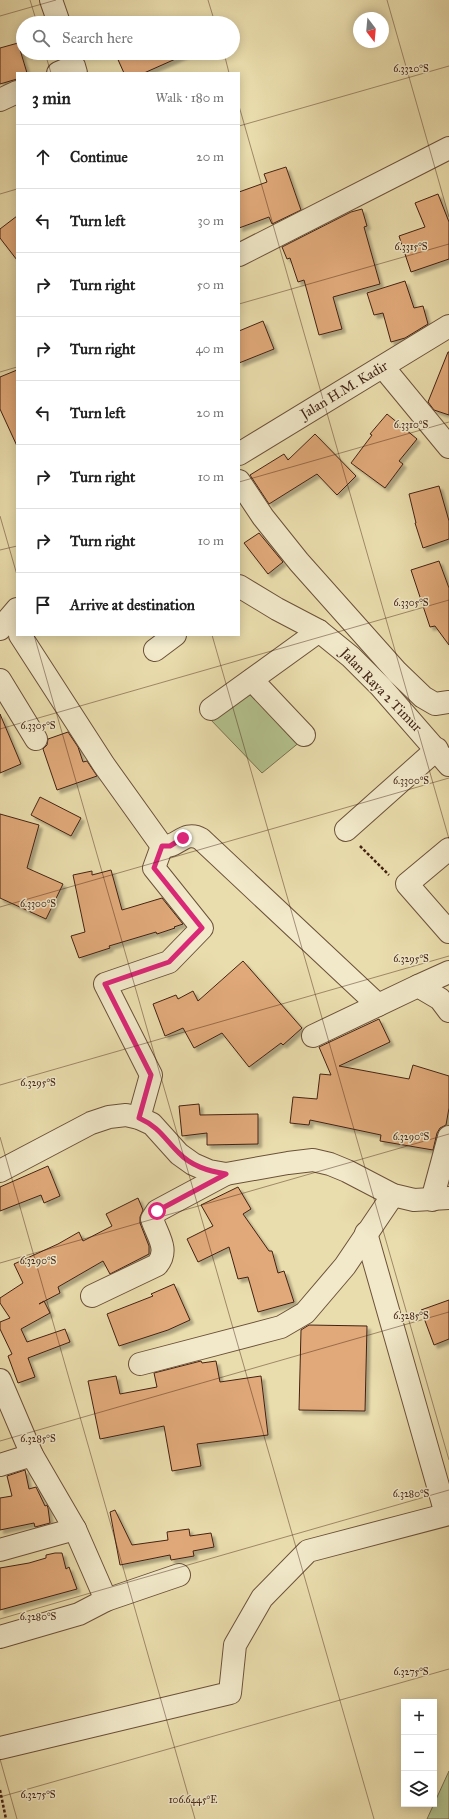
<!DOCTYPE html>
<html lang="en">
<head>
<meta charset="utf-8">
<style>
	body { margin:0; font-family:"IM FELL Great Primer",serif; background:#f6f6f6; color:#222 }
	.controls { position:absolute; right:12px; bottom:12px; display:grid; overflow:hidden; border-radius:0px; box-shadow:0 2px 10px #0003 }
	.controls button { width:36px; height:36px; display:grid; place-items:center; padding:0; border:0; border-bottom:1px solid #e0e0e0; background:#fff; color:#222; font:20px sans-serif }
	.compass { position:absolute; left:353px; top:12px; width:36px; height:36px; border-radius:50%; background:#fff; box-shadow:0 2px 10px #0003; rotate:164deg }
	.stop { position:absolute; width:12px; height:12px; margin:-9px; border:3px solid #db2777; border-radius:50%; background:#fff }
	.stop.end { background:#db2777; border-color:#fff; box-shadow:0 1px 4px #0008 }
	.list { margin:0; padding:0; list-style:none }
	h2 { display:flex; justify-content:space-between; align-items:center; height:52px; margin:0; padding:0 16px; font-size:17px }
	h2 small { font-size:13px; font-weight:400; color:#767676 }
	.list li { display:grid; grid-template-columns:26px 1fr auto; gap:12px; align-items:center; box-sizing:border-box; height:64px; padding:0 16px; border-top:1px solid #e0e0e0 }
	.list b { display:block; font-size:15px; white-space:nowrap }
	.list em { font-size:13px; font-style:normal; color:#767676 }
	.icon { flex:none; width:22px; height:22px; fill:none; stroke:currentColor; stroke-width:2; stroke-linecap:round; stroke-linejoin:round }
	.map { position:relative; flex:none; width:449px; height:1819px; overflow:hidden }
	.search { position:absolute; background:#fff; box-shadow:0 2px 10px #0003; left:16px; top:16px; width:224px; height:44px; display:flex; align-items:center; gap:10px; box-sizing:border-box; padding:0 14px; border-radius:22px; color:#767676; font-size:15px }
	.panel { position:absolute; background:#fff; box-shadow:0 2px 10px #0003; left:16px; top:72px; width:224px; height:564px; border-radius:0px }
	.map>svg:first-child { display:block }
</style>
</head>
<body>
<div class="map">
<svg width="449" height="1819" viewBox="0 0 449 1819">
	<defs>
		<filter id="shadow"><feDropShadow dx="3.5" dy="3.5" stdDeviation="1" flood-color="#0004"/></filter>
	</defs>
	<rect width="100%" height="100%" fill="#eaddad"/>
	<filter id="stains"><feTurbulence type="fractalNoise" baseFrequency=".005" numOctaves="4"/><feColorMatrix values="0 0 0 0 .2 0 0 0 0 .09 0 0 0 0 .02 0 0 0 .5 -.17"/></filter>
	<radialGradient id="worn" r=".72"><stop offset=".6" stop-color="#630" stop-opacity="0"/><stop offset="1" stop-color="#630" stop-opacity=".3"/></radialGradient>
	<g fill="#b3c28d" stroke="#7a7250">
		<path d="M251 689 301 741 262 773 209 718Z"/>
		<path d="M449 1771V1819H427Z"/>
	</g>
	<g fill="#e1a979" stroke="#422214" filter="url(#shadow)">
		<path d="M18 43 27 73H17V79L0 84V48Z"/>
		<path d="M115 53H189L144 73H124Z"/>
		<path d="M286 167 301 210 272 224 269 217 239 228V192L267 182 264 174Z"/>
		<path d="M438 194 449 222V259L411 272 399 236 425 227 415 203Z"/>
		<path d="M362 209 367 226 364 227 380 284 333 297 342 329 319 335 304 280 298 282 290 258 287 259 282 247 351 212Z"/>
		<path d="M17 216V260L0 238V229Z"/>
		<path d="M405 281 414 308 423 306 428 324 405 338 391 342 383 313 374 315 367 293Z"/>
		<path d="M263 321 274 349 239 363V331Z"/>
		<path d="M448 352H449V415L434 410 428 402Z"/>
		<path d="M17 370V446L0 409V377Z"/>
		<path d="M387 414 417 439 399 461 403 464 385 488 351 463 372 435 370 434Z"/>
		<path d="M315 434 356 476 337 495 317 474 269 504 250 475 284 454 288 460Z"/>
		<path d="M439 486 449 521V539L423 548 415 523H416L409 494Z"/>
		<path d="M259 533 283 562 268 574 244 543Z"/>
		<path d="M439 561 449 588V645L435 626 430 627 411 570Z"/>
		<path d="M0 714 21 764 0 773Z"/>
		<path d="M68 732 78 747 83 762 87 761 97 776 57 790 43 749 47 745 48 739Z"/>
		<path d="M40 797 81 818 71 836 31 815Z"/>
		<path d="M0 814 39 825 27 868 63 884 46 919 0 898Z"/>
		<path d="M111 870 122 910 162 898 183 924 174 927 175 928 157 934 156 932 109 946 110 948 79 958 71 936 85 932 73 875 92 871V875Z"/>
		<path d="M243 961 302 1028 283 1045 281 1043 249 1067 222 1033 194 1048 183 1028 165 1036 153 1004 176 995 178 999 193 991 198 1001Z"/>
		<path d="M379 1019 390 1042 339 1066 409 1079 413 1065 449 1076V1108L446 1125 440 1128 437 1133 433 1150 380 1141 381 1135 310 1120 309 1125 290 1123 293 1097 317 1099 320 1074 331 1075 319 1047Z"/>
		<path d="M199 1104 200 1115 258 1114V1144L207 1145V1133L182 1136 179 1106Z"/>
		<path d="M48 1166 60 1196 44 1203 41 1195 0 1211V1187Z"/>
		<path d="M238 1187 251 1209 243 1214 269 1251H272L278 1273 284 1271 294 1302 258 1312 248 1277 238 1279 229 1247 198 1262 187 1239 213 1226 201 1205Z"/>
		<path d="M138 1198 143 1210 140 1217V1223L149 1246V1254L110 1274 103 1261 58 1287 60 1293 39 1304 44 1301 50 1313 21 1329 27 1342 65 1329 70 1342 28 1358 35 1377 18 1383 8 1356 12 1354 0 1329V1322L10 1318 0 1303V1298L23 1283 14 1264 58 1244 79 1232 83 1241 112 1226 106 1214Z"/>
		<path d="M174 1284 190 1320 168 1330 119 1346 107 1314 153 1296 151 1294Z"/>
		<path d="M449 1300V1339L434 1345 421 1310Z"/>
		<path d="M309 1325 367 1326 365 1411 299 1410 301 1330Z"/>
		<path d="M201 1361 202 1363 216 1361 220 1382 261 1376 268 1435 197 1444 201 1466 172 1471 164 1426 100 1439 88 1381 116 1376 120 1394 157 1387 154 1373Z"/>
		<path d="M25 1470 29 1489 36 1487 45 1506 47 1505 48 1508 50 1523 35 1527 34 1523 0 1530V1498L12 1496 7 1476Z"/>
		<path d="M115 1510 132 1545 168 1540 167 1532 189 1529 190 1536 211 1533 214 1547 193 1551 194 1556 171 1560 170 1555 120 1565 110 1512Z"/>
		<path d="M55 1553H62L66 1569 69 1567 77 1589 0 1610V1568L29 1563 46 1558V1555Z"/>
	</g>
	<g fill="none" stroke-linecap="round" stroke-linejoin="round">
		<defs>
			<g id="minor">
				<path d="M51 0 59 23"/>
				<path d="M58 73 74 66 76 73"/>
				<path d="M0 100 17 92"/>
				<path d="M239 255 449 148"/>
				<path d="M383 367 449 447"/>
				<path d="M239 454 449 326"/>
				<path d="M239 481 263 517 299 562 397 672 423 697 435 704 449 702"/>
				<path d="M239 586 277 609 319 631 351 657 381 687 449 765"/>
				<path d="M0 629 17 609"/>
				<path d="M20 635 104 765 162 846C177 849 184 829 201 839L378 1005"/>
				<path d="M155 650 175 635"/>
				<path d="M0 680 36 739"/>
				<path d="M252 680 304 735"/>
				<path d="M211 709 319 631"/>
				<path d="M346 830 437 749"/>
				<path d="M449 849 407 884 449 932"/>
				<path d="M418 986 449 972"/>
				<path d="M313 1036 418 986 440 999 449 1011"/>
				<path d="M139 1118 151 1075 105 984 169 962 202 928 154 868 162 846"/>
				<path d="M0 1171 91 1123 109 1117 126 1115 139 1118 152 1124 179 1154 193 1164 209 1171 226 1174 288 1163 313 1160 330 1164 347 1171 393 1195 414 1200 449 1198"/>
				<path d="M432 1200 449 1137"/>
				<path d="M366 1233 446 1514"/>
				<path d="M92 1296 157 1265C170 1250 157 1235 152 1219L157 1211 226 1174"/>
				<path d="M140 1364 281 1327 305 1313 345 1266 393 1195"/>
				<path d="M0 1380 32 1455 75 1529 106 1600"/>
				<path d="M0 1465 32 1455"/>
				<path d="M0 1550 75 1529"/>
				<path d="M0 1637 79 1614 106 1600 179 1575"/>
				<path d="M0 1748 230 1693 235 1645 262 1598 308 1551 449 1514"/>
			</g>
		</defs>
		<use href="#minor" stroke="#6c513a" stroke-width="24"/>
		<g stroke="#422214" stroke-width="2.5" stroke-dasharray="3 2" stroke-linecap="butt">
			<path d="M360 846 389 875"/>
			<path d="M0 1790 6 1819"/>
		</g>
		<use href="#minor" stroke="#f1e9ca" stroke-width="22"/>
	</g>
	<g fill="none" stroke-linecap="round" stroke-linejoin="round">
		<path stroke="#db2777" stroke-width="5" d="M157 1211 226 1174C208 1171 191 1166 178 1152 164 1138 159 1127 139 1118L151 1075 105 984 169 962 202 928 154 868 162 846H170L183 838"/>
	</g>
	<path fill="none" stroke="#422214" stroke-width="1" stroke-opacity="0.45" d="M30 0 37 23M208 0 215 23M387 0 449 217M0 16 56 0M45 53 51 73M224 53 229 73M239 106 449 839M239 126 449 66M0 194 17 189M239 304 449 244M0 372 17 367M239 482 449 422M0 516 17 575M0 550 17 546M34 635 374 1819M212 635 449 1460M0 729 449 600M0 907 449 778M0 1085 449 956M0 1137 195 1819M0 1263 449 1134M0 1441 449 1312M0 1619 449 1490M0 1759 17 1819M0 1797 449 1669"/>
	<g text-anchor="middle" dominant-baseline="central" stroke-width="3" stroke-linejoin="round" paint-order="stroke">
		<g font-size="14" fill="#422214" stroke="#f1e9ca">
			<text transform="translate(344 390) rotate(-31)">Jalan H.M. Kadir</text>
			<text transform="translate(381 690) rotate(46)">Jalan Raya 2 Timur</text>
		</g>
	</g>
	<g font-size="10" text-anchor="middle" fill="#422214" stroke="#f1e9ca" stroke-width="3" stroke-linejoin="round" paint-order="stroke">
		<text x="411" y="72">6.3320°S</text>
		<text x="411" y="250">6.3315°S</text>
		<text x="411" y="428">6.3310°S</text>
		<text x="411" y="606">6.3305°S</text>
		<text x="38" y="729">6.3305°S</text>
		<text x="411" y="784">6.3300°S</text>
		<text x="38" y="907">6.3300°S</text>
		<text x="411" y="962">6.3295°S</text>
		<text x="38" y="1086">6.3295°S</text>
		<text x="411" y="1140">6.3290°S</text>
		<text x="38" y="1264">6.3290°S</text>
		<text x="411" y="1319">6.3285°S</text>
		<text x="38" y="1442">6.3285°S</text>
		<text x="411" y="1497">6.3280°S</text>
		<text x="38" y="1620">6.3280°S</text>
		<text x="411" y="1675">6.3275°S</text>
		<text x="38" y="1798">6.3275°S</text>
		<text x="193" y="1803">106.6445°E</text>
	</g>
	<rect width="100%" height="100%" filter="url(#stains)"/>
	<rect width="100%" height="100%" fill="url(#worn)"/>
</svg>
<div class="controls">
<button>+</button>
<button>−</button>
<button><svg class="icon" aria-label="layers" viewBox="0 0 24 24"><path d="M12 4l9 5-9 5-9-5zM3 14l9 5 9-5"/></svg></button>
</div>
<svg class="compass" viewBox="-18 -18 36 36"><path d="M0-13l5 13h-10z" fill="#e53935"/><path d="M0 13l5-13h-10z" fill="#767676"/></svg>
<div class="stop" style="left:157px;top:1211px"></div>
<div class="stop end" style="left:183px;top:838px"></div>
<div class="search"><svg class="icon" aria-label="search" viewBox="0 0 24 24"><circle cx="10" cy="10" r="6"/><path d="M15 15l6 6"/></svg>Search here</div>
<section class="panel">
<h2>3 min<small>Walk · 180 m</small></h2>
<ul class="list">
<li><svg class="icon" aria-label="ahead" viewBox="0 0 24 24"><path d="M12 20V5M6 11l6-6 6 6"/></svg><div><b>Continue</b></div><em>20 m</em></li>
<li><svg class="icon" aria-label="left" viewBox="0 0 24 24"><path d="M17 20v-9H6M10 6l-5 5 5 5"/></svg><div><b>Turn left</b></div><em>30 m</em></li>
<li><svg class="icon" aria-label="right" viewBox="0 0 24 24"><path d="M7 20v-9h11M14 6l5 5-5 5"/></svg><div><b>Turn right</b></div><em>50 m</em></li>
<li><svg class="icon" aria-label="right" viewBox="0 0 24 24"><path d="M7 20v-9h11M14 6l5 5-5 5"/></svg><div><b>Turn right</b></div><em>40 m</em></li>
<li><svg class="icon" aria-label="left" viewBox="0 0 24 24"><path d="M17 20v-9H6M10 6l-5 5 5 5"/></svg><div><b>Turn left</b></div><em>20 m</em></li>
<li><svg class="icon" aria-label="right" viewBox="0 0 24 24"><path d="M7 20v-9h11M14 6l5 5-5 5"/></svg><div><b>Turn right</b></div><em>10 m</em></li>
<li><svg class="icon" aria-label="right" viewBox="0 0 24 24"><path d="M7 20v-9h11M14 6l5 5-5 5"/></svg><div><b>Turn right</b></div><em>10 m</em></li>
<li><svg class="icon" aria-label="arrive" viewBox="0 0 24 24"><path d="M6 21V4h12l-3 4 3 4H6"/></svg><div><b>Arrive at destination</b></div></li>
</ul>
</section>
</div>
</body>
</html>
